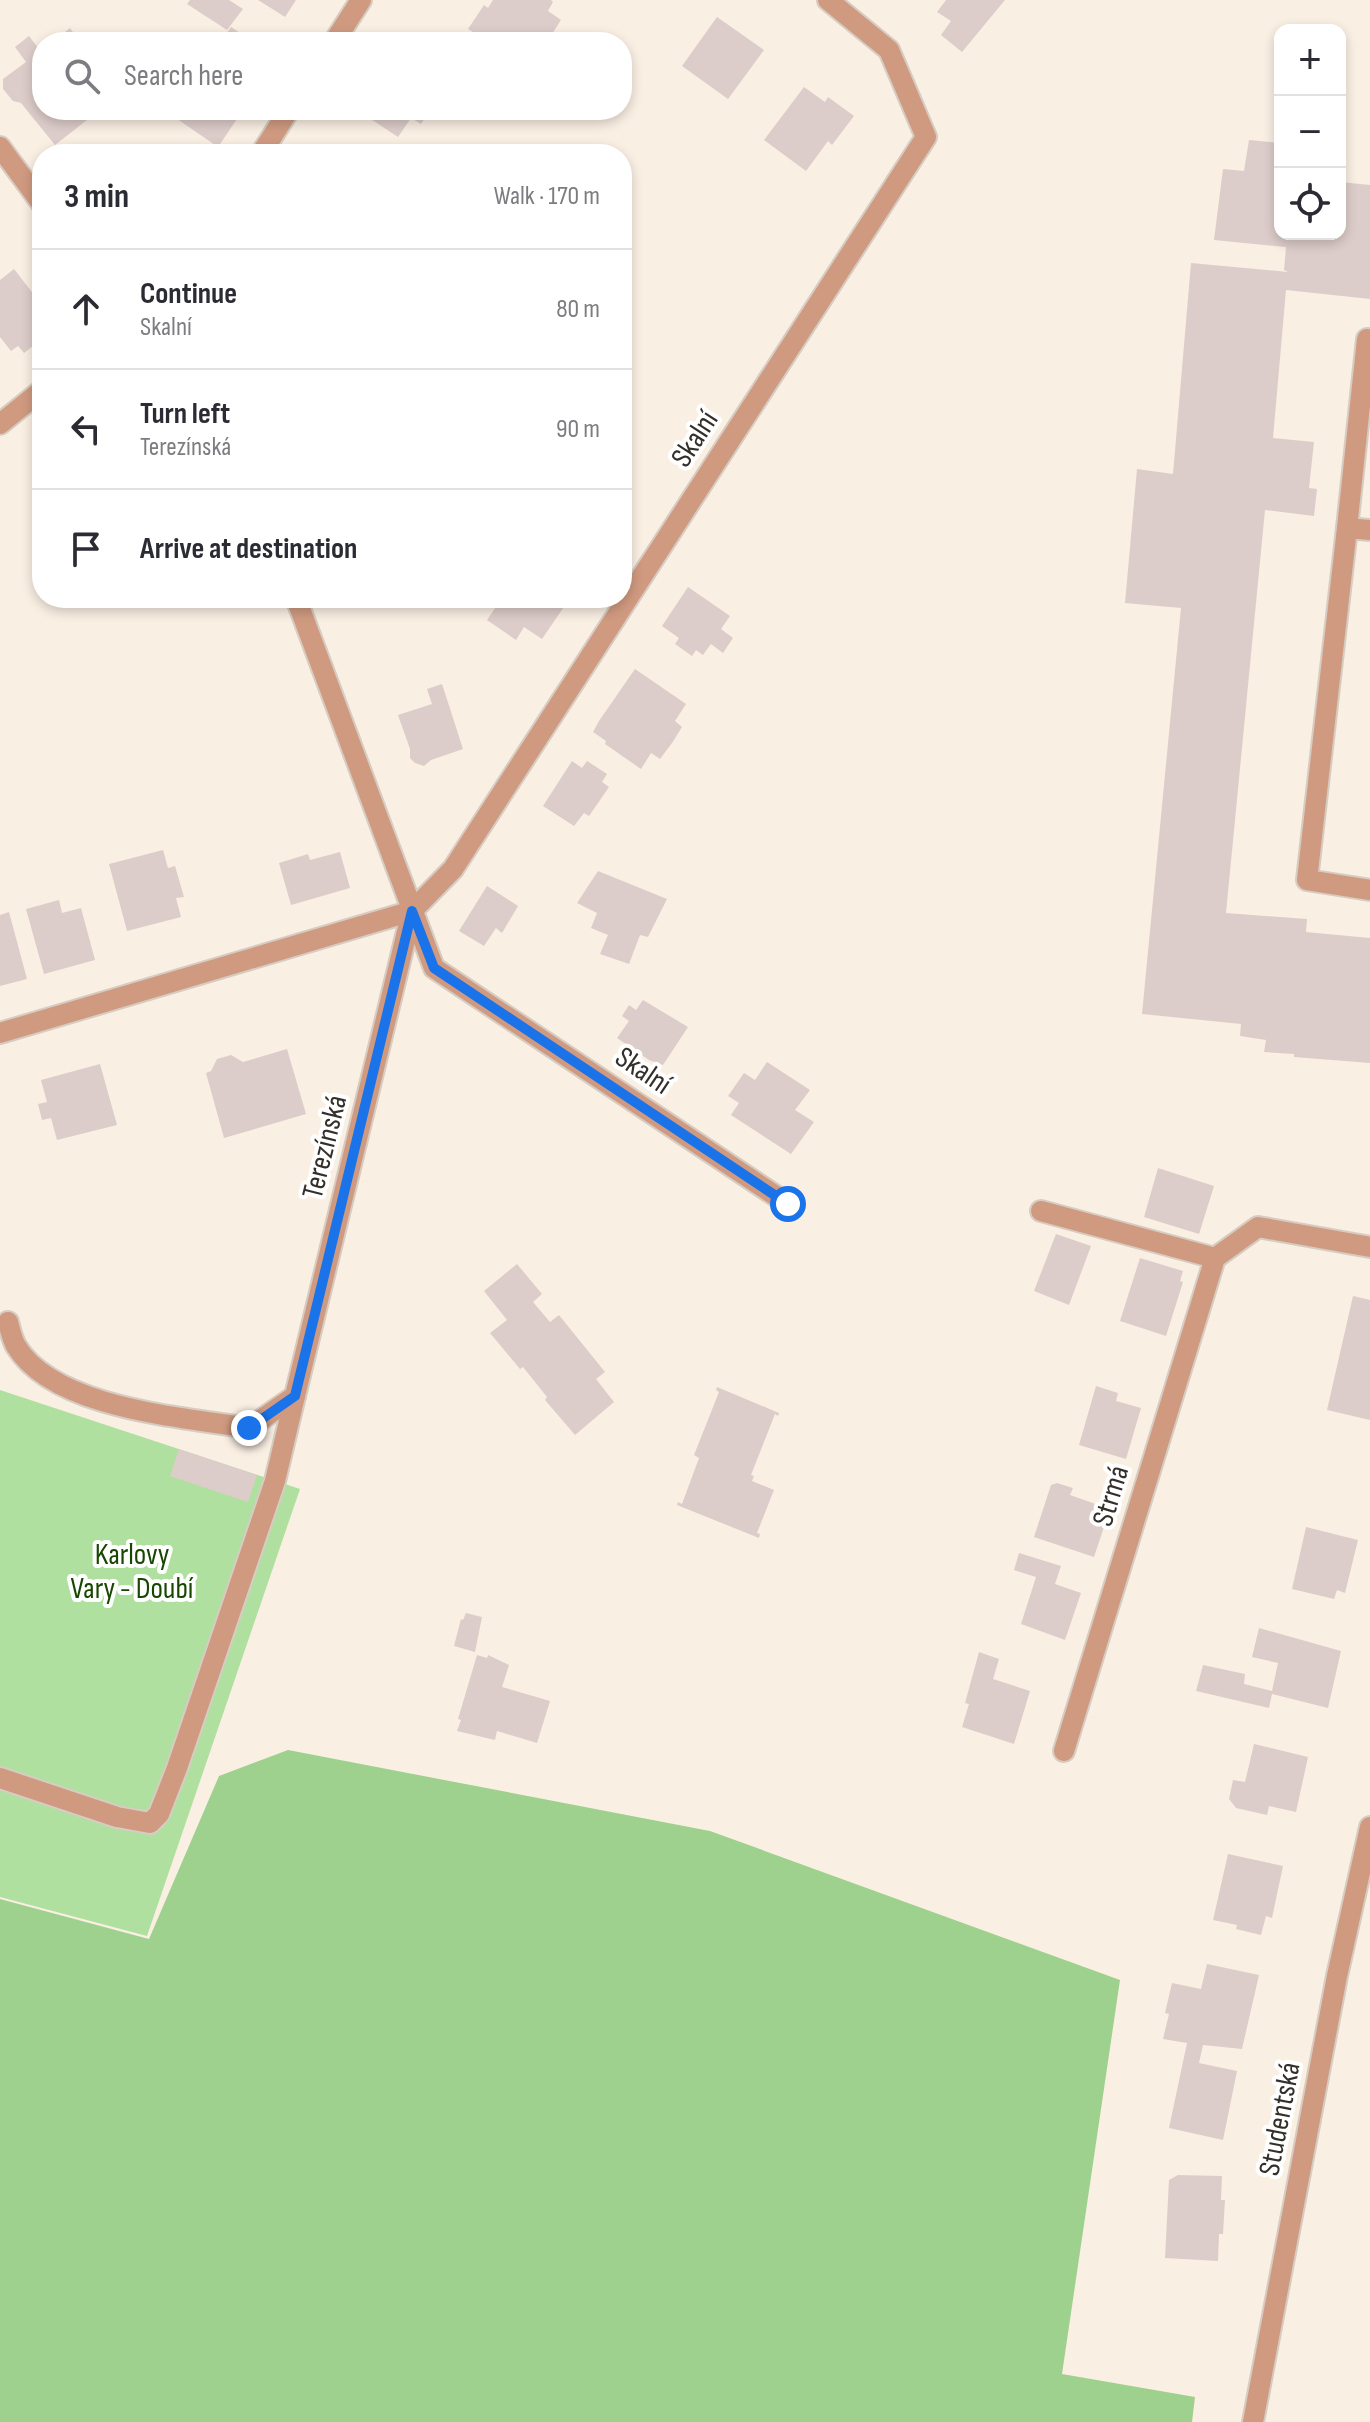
<!DOCTYPE html>
<html lang="en">
<head>
<meta charset="utf-8">
<style>
	body { margin:0; font-family:"Sofia Sans Condensed",sans-serif; background:#f2f2f3; color:#2b2b33 }
	.controls { position:absolute; right:24px; top:24px; display:grid; overflow:hidden; border-radius:16px; box-shadow:0 4px 12px #0003 }
	.controls button { width:72px; height:72px; display:grid; place-items:center; padding:0; border:0; border-bottom:2px solid #e1e1e2; background:#fff; color:#2b2b33; font:40px sans-serif }
	.stop { position:absolute; width:24px; height:24px; margin:-18px; border:6px solid #1a73e8; border-radius:50%; background:#fff }
	.stop.end { background:#1a73e8; border-color:#fff; box-shadow:0 2px 8px #0008 }
	.list { margin:0; padding:0; list-style:none }
	h2 { display:flex; justify-content:space-between; align-items:center; height:104px; margin:0; padding:0 32px; font-size:34px }
	h2 small { font-size:26px; font-weight:400; color:#7c7c81 }
	.list li { display:grid; grid-template-columns:52px 1fr auto; gap:24px; align-items:center; box-sizing:border-box; height:120px; padding:0 32px; border-top:2px solid #e1e1e2 }
	.list b { display:block; font-size:30px; white-space:nowrap }
	.list p { margin:0; font-size:26px; white-space:nowrap; color:#7c7c81 }
	.list em { font-size:26px; font-style:normal; color:#7c7c81 }
	.icon { flex:none; width:44px; height:44px; fill:none; stroke:currentColor; stroke-width:2; stroke-linecap:round; stroke-linejoin:round }
	.map { position:relative; flex:none; width:1370px; height:2422px; overflow:hidden }
	.search { position:absolute; background:#fff; box-shadow:0 4px 12px #0003; left:32px; top:32px; width:600px; height:88px; display:flex; align-items:center; gap:20px; box-sizing:border-box; padding:0 28px; border-radius:32px; color:#7c7c81; font-size:30px }
	.panel { position:absolute; background:#fff; box-shadow:0 4px 12px #0003; left:32px; top:144px; width:600px; height:464px; border-radius:32px }
	.map>svg:first-child { display:block }
</style>
</head>
<body>
<div class="map">
<svg width="1370" height="2422" viewBox="0 0 1370 2422">
	<rect width="100%" height="100%" fill="#faefe3"/>
	<path fill="#afe0a0" d="M0 1390 300 1489 147 1936 0 1897Z"/>
	<path fill="#9ed18e" d="M288 1750 710 1831 1120 1980 1062 2374 1195 2397 1192 2422H0V1899L149 1939 219 1776Z"/>
	<g fill="#ddcdca">
		<path d="M190 0H229L243 9 227 30 187 4Z"/>
		<path d="M258 0H296L285 17Z"/>
		<path d="M493 0H551L553 2 548 11 561 20 547 42H489L468 29 484 5 488 8Z"/>
		<path d="M946 0H1005L962 52 941 35 951 21 937 12Z"/>
		<path d="M717 17 764 50 728 99 682 66Z"/>
		<path d="M231 27 254 42H221Z"/>
		<path d="M70 28 80 42H52Z"/>
		<path d="M29 36 42 53V110H87L92 116 55 145 21 103 13 101 3 89V79L26 62 15 47Z"/>
		<path d="M804 87 825 102 828 97 854 116 832 145 828 141 806 171 764 140Z"/>
		<path d="M164 110H243L218 147Z"/>
		<path d="M357 110H430L421 124 411 118 398 137Z"/>
		<path d="M1249 140 1280 143V234H1340V182L1370 185V299L1286 290 1273 438 1314 442 1309 488 1317 489 1314 516 1265 510 1226 913 1307 919 1306 932 1370 938V1063L1294 1057V1054L1264 1052 1266 1040 1240 1036 1241 1024 1142 1014 1181 608 1125 603 1137 469 1173 474 1191 263 1288 272 1284 270 1286 247 1214 240 1223 169 1244 171Z"/>
		<path d="M14 269 42 305V339L24 353 18 346 11 351 0 337V280Z"/>
		<path d="M688 587 730 616 721 629 733 638 723 653 711 644 703 655 696 650 692 656 675 644 679 638 662 626Z"/>
		<path d="M502 598H570L542 639 524 627 516 640 487 620Z"/>
		<path d="M635 669 686 704 675 721 682 727 672 743 660 759 651 753 641 769 605 744 606 741 593 732 599 721Z"/>
		<path d="M442 684 463 749 431 760 424 766 415 763 410 758V749L398 715 432 704 427 689Z"/>
		<path d="M572 761 582 768 587 761 607 774 602 782 609 787 589 816 584 813 574 826 543 806Z"/>
		<path d="M163 850 168 868 175 866 184 897 176 898 181 917 127 931 109 864Z"/>
		<path d="M340 852 350 888 291 905 279 863 308 854 310 860Z"/>
		<path d="M598 871 667 899 648 937 640 935 629 964 600 954 608 935 591 928 597 913 577 903Z"/>
		<path d="M487 886 518 906 502 933 496 928 484 946 459 931Z"/>
		<path d="M59 900 62 913 81 908 95 960 44 974 26 909Z"/>
		<path d="M9 912 27 979 0 986V915Z"/>
		<path d="M643 1000 688 1027 663 1065 649 1060 617 1038 629 1021 622 1016 629 1005 636 1010Z"/>
		<path d="M287 1049 306 1114 224 1138 206 1073 211 1071 217 1059 231 1055 243 1062Z"/>
		<path d="M767 1062 810 1090 795 1110 814 1122 791 1154 731 1115 739 1103 728 1096 744 1073 755 1080Z"/>
		<path d="M100 1064 117 1125 57 1140 51 1118 42 1120 38 1104 47 1102 41 1080Z"/>
		<path d="M1158 1168 1214 1186 1199 1234 1144 1217Z"/>
		<path d="M1056 1234 1091 1246 1069 1305 1034 1291Z"/>
		<path d="M1140 1258 1183 1271 1180 1281 1183 1282 1166 1336 1120 1321Z"/>
		<path d="M517 1264 542 1294 533 1302 550 1322 559 1315 605 1372 596 1379 614 1402 575 1435 545 1400 547 1397 523 1367 520 1369 490 1333 507 1320 484 1291Z"/>
		<path d="M1353 1296 1370 1300V1420L1327 1410Z"/>
		<path d="M1096 1386 1118 1393 1116 1401 1141 1408 1126 1459 1079 1445Z"/>
		<path d="M717 1387 779 1413 778 1416 775 1414 751 1475 754 1476 752 1481 774 1490 757 1533 760 1534 759 1538 677 1505 678 1502 682 1504 699 1458 694 1455 719 1392 716 1390Z"/>
		<path d="M179 1449 257 1475 248 1502 170 1476Z"/>
		<path d="M1057 1483 1073 1488 1070 1495 1110 1509 1094 1557 1034 1537 1051 1485Z"/>
		<path d="M1306 1527 1358 1540 1345 1593 1337 1590 1334 1599 1292 1589Z"/>
		<path d="M1019 1553 1061 1566 1055 1584 1081 1593 1065 1640 1021 1624 1036 1577 1014 1570Z"/>
		<path d="M466 1613 482 1617 475 1652 454 1646 461 1619 463 1620Z"/>
		<path d="M1259 1628 1341 1651 1328 1708 1272 1694 1269 1708 1196 1691 1203 1665 1245 1674 1244 1684 1272 1691 1278 1663 1252 1657Z"/>
		<path d="M979 1652 999 1659 993 1679 1030 1691 1014 1744 962 1727 969 1704 965 1703Z"/>
		<path d="M477 1655 487 1658 488 1655 509 1665 502 1687 550 1701 537 1743 497 1731 495 1740 457 1731 461 1720 458 1719Z"/>
		<path d="M1254 1744 1308 1757 1296 1812 1269 1806 1267 1815 1236 1808 1229 1799 1233 1780 1245 1782Z"/>
		<path d="M1228 1854 1283 1866 1272 1918 1266 1916 1261 1935 1236 1929 1237 1925 1213 1920Z"/>
		<path d="M1207 1964 1259 1975 1242 2049 1203 2045 1199 2063 1237 2071 1223 2140 1169 2128 1187 2043 1163 2039 1169 2014 1165 2013 1172 1983 1201 1989Z"/>
		<path d="M1178 2175 1222 2176 1221 2200H1225L1223 2234H1219L1218 2261 1165 2258 1169 2180Z"/>
	</g>
	<g fill="none" stroke-linecap="round" stroke-linejoin="round">
		<defs>
			<g id="minor">
				<path d="M334 42 361 0"/>
				<path d="M0 147 42 204"/>
				<path d="M261 154 289 110"/>
				<path d="M0 424 42 390"/>
				<path d="M1347 528 1367 339"/>
				<path d="M1370 530 1347 528 1307 880 1370 890"/>
				<path d="M296 598 434 968 788 1204"/>
				<path d="M0 1033 412 911 453 869 926 137 889 50 828 0"/>
				<path d="M1041 1211 1215 1258"/>
				<path d="M8 1322C10 1330 12 1339 16 1346 54 1409 183 1417 249 1428L295 1396 412 911"/>
				<path d="M1064 1751 1215 1258 1258 1227 1370 1247"/>
				<path d="M0 1778 117 1817 150 1823 159 1814 177 1768 275 1481 295 1396"/>
				<path d="M1253 2422 1337 1976 1370 1827"/>
			</g>
		</defs>
		<use href="#minor" stroke="#d6ccc2" stroke-width="24"/>
		<use href="#minor" stroke="#d09a80" stroke-width="20"/>
	</g>
	<g fill="none" stroke-linecap="round" stroke-linejoin="round">
		<path stroke="#1a73e8" stroke-width="10" d="M249 1428 295 1396 412 911 434 968 788 1204"/>
	</g>
	<g text-anchor="middle" dominant-baseline="central" stroke-width="8" stroke-linejoin="round" paint-order="stroke">
		<g font-size="30" fill="#332f2b" stroke="#fff">
			<text transform="translate(695 439) rotate(-57)">Skalní</text>
			<text transform="translate(643 1071) rotate(34)">Skalní</text>
			<text transform="translate(325 1147) rotate(-76)">Terezínská</text>
			<text transform="translate(1111 1496) rotate(-73)">Strmá</text>
			<text transform="translate(1280 2119) rotate(-79)">Studentská</text>
		</g>
		<g font-size="30" fill="#174701" stroke="#fff">
			<text x="132" y="1555">Karlovy<tspan x="132" dy="34">Vary - Doubí</tspan></text>
		</g>
	</g>
</svg>
<div class="controls">
<button>+</button>
<button>−</button>
<button><svg class="icon" aria-label="locate" viewBox="0 0 24 24"><circle cx="12" cy="12" r="6"/><path d="M12 2v4M12 18v4M2 12h4M18 12h4"/></svg></button>
</div>
<div class="stop" style="left:788px;top:1204px"></div>
<div class="stop end" style="left:249px;top:1428px"></div>
<div class="search"><svg class="icon" aria-label="search" viewBox="0 0 24 24"><circle cx="10" cy="10" r="6"/><path d="M15 15l6 6"/></svg>Search here</div>
<section class="panel">
<h2>3 min<small>Walk · 170 m</small></h2>
<ul class="list">
<li><svg class="icon" aria-label="ahead" viewBox="0 0 24 24"><path d="M12 20V5M6 11l6-6 6 6"/></svg><div><b>Continue</b><p>Skalní</p></div><em>80 m</em></li>
<li><svg class="icon" aria-label="left" viewBox="0 0 24 24"><path d="M17 20v-9H6M10 6l-5 5 5 5"/></svg><div><b>Turn left</b><p>Terezínská</p></div><em>90 m</em></li>
<li><svg class="icon" aria-label="arrive" viewBox="0 0 24 24"><path d="M6 21V4h12l-3 4 3 4H6"/></svg><div><b>Arrive at destination</b></div></li>
</ul>
</section>
</div>
</body>
</html>
